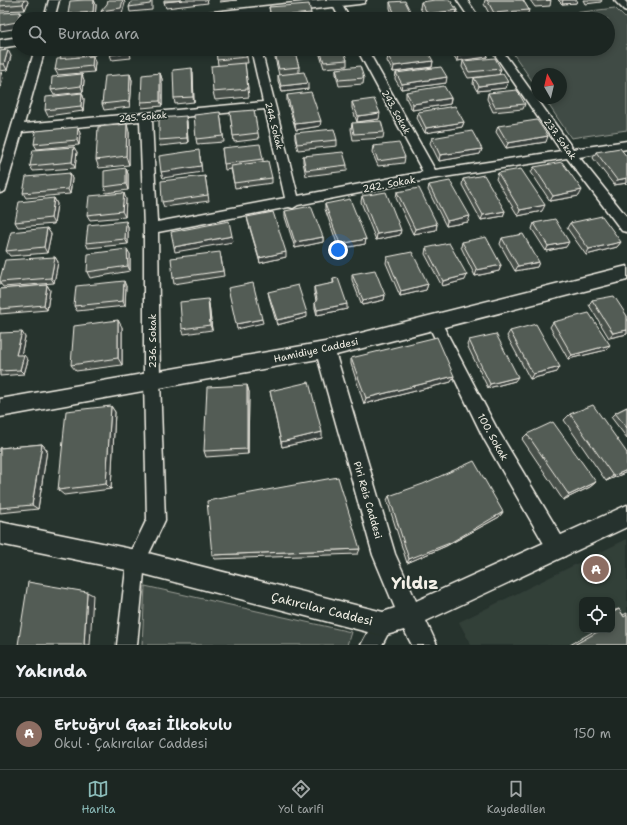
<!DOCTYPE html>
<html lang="tr">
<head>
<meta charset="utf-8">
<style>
	body { margin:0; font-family:"Shantell Sans",sans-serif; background:#252e2a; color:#f1f3f6 }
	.controls { position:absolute; right:12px; bottom:12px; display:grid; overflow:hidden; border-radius:8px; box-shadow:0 2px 6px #0003 }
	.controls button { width:36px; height:36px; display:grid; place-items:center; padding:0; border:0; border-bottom:1px solid #3a4340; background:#1c2622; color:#f1f3f6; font:20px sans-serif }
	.compass { position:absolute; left:531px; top:68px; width:36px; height:36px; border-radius:50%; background:#1c2622; box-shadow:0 2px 6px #0003; rotate:352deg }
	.you { position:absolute; left:338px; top:250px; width:14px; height:14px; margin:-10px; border:3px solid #fff; border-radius:50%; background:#1a73e8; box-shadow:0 0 0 6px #1a73e833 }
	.badge { display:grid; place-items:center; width:26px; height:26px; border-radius:50%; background:#8bbbb9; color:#fff; font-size:13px; font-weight:700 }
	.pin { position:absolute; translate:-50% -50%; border:2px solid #fff; box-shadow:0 1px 4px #0006 }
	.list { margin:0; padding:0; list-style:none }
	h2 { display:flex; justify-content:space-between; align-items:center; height:52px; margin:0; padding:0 16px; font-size:17px }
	h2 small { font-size:13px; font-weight:400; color:#a0a5a5 }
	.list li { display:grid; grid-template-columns:26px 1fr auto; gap:12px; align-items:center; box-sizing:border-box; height:72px; padding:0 16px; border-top:1px solid #3a4340 }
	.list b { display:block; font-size:15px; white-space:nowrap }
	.list p { margin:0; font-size:13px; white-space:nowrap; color:#a0a5a5 }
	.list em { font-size:13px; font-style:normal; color:#a0a5a5 }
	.icon { flex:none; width:22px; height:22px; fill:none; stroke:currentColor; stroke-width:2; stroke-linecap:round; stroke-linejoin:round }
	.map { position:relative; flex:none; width:627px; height:645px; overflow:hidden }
	.search { position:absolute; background:#1c2622; box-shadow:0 2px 6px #0003; left:12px; right:12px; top:12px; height:44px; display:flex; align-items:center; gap:10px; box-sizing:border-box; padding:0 14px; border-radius:22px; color:#a0a5a5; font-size:15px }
	.sheet { height:124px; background:#1c2622 }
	nav { display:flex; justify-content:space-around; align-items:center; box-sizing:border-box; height:56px; border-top:1px solid #3a4340; background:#1c2622; font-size:11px; color:#a0a5a5 }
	nav a { display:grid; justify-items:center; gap:2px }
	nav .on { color:#8bbbb9 }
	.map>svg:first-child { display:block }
</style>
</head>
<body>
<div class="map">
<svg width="627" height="645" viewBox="0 0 627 645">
	<rect width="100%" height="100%" fill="#26332d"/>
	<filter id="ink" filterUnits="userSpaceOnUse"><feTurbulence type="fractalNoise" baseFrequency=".025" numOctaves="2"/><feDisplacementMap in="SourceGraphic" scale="8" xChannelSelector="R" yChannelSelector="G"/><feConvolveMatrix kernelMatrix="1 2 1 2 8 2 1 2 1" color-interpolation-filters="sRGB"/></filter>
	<g filter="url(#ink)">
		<path fill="#333f39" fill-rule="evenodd" d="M627 539V645H471L459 622ZM582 600H612V630H582Z"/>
		<g fill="#414b45" stroke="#9a9e96">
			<path d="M615 8 627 20V130L571 138 544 98H561V74H537V88L510 49H608V19H524Z"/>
			<path d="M145 586 351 632 347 645H142Z"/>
		</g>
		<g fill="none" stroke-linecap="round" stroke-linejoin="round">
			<defs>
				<g id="minor">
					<path d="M49 0H59L54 19H44Z"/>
					<path d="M333 0H339L350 19H340L331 2Z"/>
					<path d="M457 0H467L480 19H470Z"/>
					<path d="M614 0H624L627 3V11L624 10Z"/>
					<path d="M35 49H45L24 124 263 102 251 49H261L298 196 423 172 357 49H367L435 170 561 151 491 49H501L573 149 627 141V149L579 157 627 217V232L622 231 567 158 431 179 298 205 293 208 289 207 158 232 160 380 165 520 145 562 137 645H117L127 561 147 519 144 380V228L140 121 22 132 6 188 5 191 0 193V166ZM265 109 285 198 157 222 152 120Z"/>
					<path d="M434 316 439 318 496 427 565 542 567 549 565 556 558 558 551 556 484 439 427 322 429 318Z"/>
					<path d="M383 614 390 617 393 624 382 645H361L376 617Z"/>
				</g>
				<path id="tertiary" d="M627 266V280L336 355 395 554 416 601 627 505V527L426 621 437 645H412L404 630 383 636 136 572 0 544V522L136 550 383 612 395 608 373 555 318 359 0 417V399L325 342Z"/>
				<g id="secondary">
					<path d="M322 0H366L364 3 359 4 223 19H178L180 16 185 15Z"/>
					<path d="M19 37V45L0 48V40Z"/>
				</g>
			</defs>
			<use href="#minor" stroke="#f4f1e8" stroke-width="3"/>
			<use href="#tertiary" stroke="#f4f1e8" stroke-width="3"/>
			<use href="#secondary" stroke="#f4f1e8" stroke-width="3"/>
			<use href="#minor" fill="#26332d" fill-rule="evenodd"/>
			<use href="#tertiary" fill="#26332d" fill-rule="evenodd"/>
			<use href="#secondary" fill="#26332d" fill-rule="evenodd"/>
		</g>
		<g fill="#474f49" stroke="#f4f1e8">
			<path d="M0 0 28 2 25 10 0 11Z"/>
			<path d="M94 0 96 5 95 18 79 19H70L68 14Z"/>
			<path d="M485 0H523L529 10 527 16 492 19 484 4Z"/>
			<path d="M530 0H551L550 6 535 7Z"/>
			<path d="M558 0H577L576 3 562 4Z"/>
			<path d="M583 0H602L601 2 585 4Z"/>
			<path d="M390 2 411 13 410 19H394L390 8Z"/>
			<path d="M421 2 457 10 456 13 462 19H427L420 8Z"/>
			<path d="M269 7 311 13V19H271Z"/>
			<path d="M59 49H96L95 55 71 58 95 62 94 72 58 75 55 70 61 58 59 53Z"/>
			<path d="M273 49H294L299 67V72L308 89 282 92 278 81V75H279Z"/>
			<path d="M321 49H343L347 60V66L324 68 320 55V50Z"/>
			<path d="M379 49H422V50L383 56Z"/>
			<path d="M452 49H487L489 51 487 57 457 61 451 51Z"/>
			<path d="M0 51 11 56 7 70 0 71Z"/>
			<path d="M216 51 247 57 248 63H245L249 97 215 100 213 92 218 65Z"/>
			<path d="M388 56 433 61 432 67 393 72 387 61Z"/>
			<path d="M463 61 501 69 499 75 468 78 462 67Z"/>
			<path d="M192 68 193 74 194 102 175 104 174 98Z"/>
			<path d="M336 69 364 78 363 84 339 86 336 74Z"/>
			<path d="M160 73 162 79V106L142 108 141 102Z"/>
			<path d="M396 73 446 83 401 89 395 79Z"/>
			<path d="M130 74 132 80 130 107 104 110 102 104Z"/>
			<path d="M474 78 508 82 506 88 477 91 473 84Z"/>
			<path d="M84 80 83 92 54 95 51 90Z"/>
			<path d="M406 92 451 98 450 104 412 110 406 98Z"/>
			<path d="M82 93 84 99 83 111 48 116 45 110Z"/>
			<path d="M488 93 525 104 523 109 493 112 487 99Z"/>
			<path d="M287 95 320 126 296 130 287 101Z"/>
			<path d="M352 102 379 119 357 122 352 108Z"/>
			<path d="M220 112 224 142 197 144 196 139Z"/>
			<path d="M230 112 258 133 259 139 234 142Z"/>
			<path d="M418 112 464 122 462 127 425 133 417 118Z"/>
			<path d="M186 116 187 122 188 143 160 146 159 140Z"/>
			<path d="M352 123 384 132 383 138 353 140 351 129Z"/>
			<path d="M498 126 546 142 506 148 496 132Z"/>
			<path d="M129 132V165L99 168 96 160Z"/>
			<path d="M80 133 79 145 37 149 34 144Z"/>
			<path d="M295 133 337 140V146L298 150 295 139Z"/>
			<path d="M432 138 482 149 480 154 439 161 430 143Z"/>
			<path d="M373 146 405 157 404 163 378 166 372 152Z"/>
			<path d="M222 148 263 159V162L272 178V183L235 188 231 169 225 170Z"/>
			<path d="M77 152 75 168 33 171 30 166Z"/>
			<path d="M596 152 627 157V183L614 185 593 158Z"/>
			<path d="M303 156 347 165V171L306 176 303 162Z"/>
			<path d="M534 167 579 196 550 201 531 172Z"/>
			<path d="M126 168 128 174V190L106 193 104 187Z"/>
			<path d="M70 173 72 179 70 194 26 198 23 193Z"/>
			<path d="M498 173 542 211 518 216 496 179Z"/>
			<path d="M205 176 209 201 164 207 162 202Z"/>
			<path d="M463 179 505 211 503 216 481 220 462 185Z"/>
			<path d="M429 185 468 222 446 226 428 190Z"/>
			<path d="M397 192 437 224 436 230 413 234 396 198Z"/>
			<path d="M362 196 400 235 376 240 361 202Z"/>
			<path d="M54 198 57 204 54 224 18 227 15 222Z"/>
			<path d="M126 199 125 217 90 220 87 215Z"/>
			<path d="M325 204 366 239 365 244 339 249 325 209Z"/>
			<path d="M285 211 323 237V242L295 248 285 217Z"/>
			<path d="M247 217 286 257 260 263 248 222Z"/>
			<path d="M534 223 566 247 546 251 532 229Z"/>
			<path d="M570 223 621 242 617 247 586 255 567 228Z"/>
			<path d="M128 227V244L88 248 86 243Z"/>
			<path d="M47 228 51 234 47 253 10 256 6 251Z"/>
			<path d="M502 238 539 262 537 267 515 271 500 244Z"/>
			<path d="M462 242 501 265 499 271 475 276 461 247Z"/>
			<path d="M426 248 465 280 442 286 425 254Z"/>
			<path d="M130 254V271L90 278 87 272Z"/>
			<path d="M55 257 58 262 54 283 3 287 0 283V279Z"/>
			<path d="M221 257 224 276 174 284 173 278Z"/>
			<path d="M387 257 428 284 426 290 400 296 386 263Z"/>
			<path d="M352 274 385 295 384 300 362 305 352 280Z"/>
			<path d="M333 279 347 309 317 315 315 308V303L316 301 314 292V287L333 284Z"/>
			<path d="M47 285 50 290 47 310 0 314V289Z"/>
			<path d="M126 286 125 306 77 311 74 306Z"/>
			<path d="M268 292 307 317 277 325 269 297Z"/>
			<path d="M208 299 209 304 212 330 184 334 182 329Z"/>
			<path d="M592 300 627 316V334L609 338 589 305Z"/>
			<path d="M553 322 606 350 568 359 550 327Z"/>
			<path d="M122 327V365L76 371 71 365Z"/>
			<path d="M510 331 557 372 530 379 507 336Z"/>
			<path d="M0 333 25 337 21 355 28 360 24 374 0 376Z"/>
			<path d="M469 340 515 381 488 388 467 345Z"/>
			<path d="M351 358 454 376 451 382 364 404 351 364Z"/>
			<path d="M247 385 249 392 248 454 206 457 204 451Z"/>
			<path d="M270 391 322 438 282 447Z"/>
			<path d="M111 406 115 412 111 489 64 495 58 490Z"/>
			<path d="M627 407V438L611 417 615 413Z"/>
			<path d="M570 414 627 453V472L606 481 564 420Z"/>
			<path d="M527 434 596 482 590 487 563 500 522 439Z"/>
			<path d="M42 444 47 450 38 509 0 513V448Z"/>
			<path d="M389 496 503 512 499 517 446 546 407 563 387 500Z"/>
			<path d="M360 549 358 554 215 559 212 555Z"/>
			<path d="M619 609 623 615 627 613V645H570L596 630H612V611Z"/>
		</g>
		<g fill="#39403c" stroke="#f4f1e8">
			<path d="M24 0H27L28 2 25 10 23 4Z"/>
			<path d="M94 0 96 5 95 18 93 12Z"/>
			<path d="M123 0H124L125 3 122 14 103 17 101 11Z"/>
			<path d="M151 0H152V10L130 12 129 7Z"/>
			<path d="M183 0H207L208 3 166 8 164 2Z"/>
			<path d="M220 0H237L220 2Z"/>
			<path d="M563 0H577L576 3 562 4Z"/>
			<path d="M457 10 456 16H429V19H428V14Z"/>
			<path d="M20 12 23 18 22 19H19V28L0 31V25Z"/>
			<path d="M93 49H96L95 55Z"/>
			<path d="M129 49 131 58 112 60 110 55Z"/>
			<path d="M392 49H422V50L383 56V50Z"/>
			<path d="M8 50 11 56 7 70 4 64Z"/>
			<path d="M489 51 487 57 457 61 458 55Z"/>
			<path d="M93 56 95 62 94 72 92 66Z"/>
			<path d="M433 61 432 67 393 72 394 66Z"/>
			<path d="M192 68 193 74 194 102 193 97Z"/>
			<path d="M1 72 3 78 0 89V74Z"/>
			<path d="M160 73 162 79V106L160 101Z"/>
			<path d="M82 74 84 80 83 92 81 86Z"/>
			<path d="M130 74 132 80 130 107 129 101Z"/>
			<path d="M447 77 446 83 401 89 402 84Z"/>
			<path d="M508 82 506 88 477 91 479 86Z"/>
			<path d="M308 83V89L282 92 281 86Z"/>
			<path d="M82 93 84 99 83 111 81 106Z"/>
			<path d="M451 98 450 104 412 110 413 104Z"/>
			<path d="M380 113 379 119 357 122 358 116Z"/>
			<path d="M186 116 187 122 188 143 187 138Z"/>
			<path d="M321 121 320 126 296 130 295 124Z"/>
			<path d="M464 122 462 127 425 133 426 128Z"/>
			<path d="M127 124 129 132V165L126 156Z"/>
			<path d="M78 127 80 133 79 145 77 140Z"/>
			<path d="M548 136 546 142 506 148 508 143Z"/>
			<path d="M74 147 77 152 75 168 72 162Z"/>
			<path d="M482 149 480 154 439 161 440 155Z"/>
			<path d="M200 156 202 172 163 178 161 172Z"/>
			<path d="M126 168 128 174V190L126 184Z"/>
			<path d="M70 173 72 179 70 194 68 189Z"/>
			<path d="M627 178V183L614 185 617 180Z"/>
			<path d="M582 190 579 196 550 201 553 196Z"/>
			<path d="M124 193 126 199 125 217 122 211Z"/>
			<path d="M54 198 57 204 54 224 51 218Z"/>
			<path d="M545 205 542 211 518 216 520 210Z"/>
			<path d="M505 211 503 216 481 220 483 215Z"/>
			<path d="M470 216 468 222 446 226 447 221Z"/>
			<path d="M126 221 128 227V244L125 239Z"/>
			<path d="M437 224 436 230 413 234 415 229Z"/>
			<path d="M47 228 51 234 47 253 44 247Z"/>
			<path d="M401 230 400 235 376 240 377 234Z"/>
			<path d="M232 236 233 242 175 252 174 247Z"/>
			<path d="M323 237V242L295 248V242Z"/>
			<path d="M366 239 365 244 339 249 340 244Z"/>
			<path d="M569 242 566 247 546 251 548 246Z"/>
			<path d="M621 242 617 247 586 255 589 249Z"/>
			<path d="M127 249 130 254V271L128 266Z"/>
			<path d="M286 252V257L260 263 259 258Z"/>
			<path d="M55 257 58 262 54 283 51 278Z"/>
			<path d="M539 262 537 267 515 271 518 266Z"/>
			<path d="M501 265 499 271 475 276 477 270Z"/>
			<path d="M467 275 465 280 442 286 443 281Z"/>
			<path d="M124 281 126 286 125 306 123 301Z"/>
			<path d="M428 284 426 290 400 296 401 291Z"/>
			<path d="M47 285 50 290 47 310 44 305Z"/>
			<path d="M385 295 384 300 362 305 363 300Z"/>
			<path d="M208 299 209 304 212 330 210 325Z"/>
			<path d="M347 304V309L317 315V310Z"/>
			<path d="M307 313V317L277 325V320Z"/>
			<path d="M262 319 263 323 237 329 236 324Z"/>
			<path d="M118 320 122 327V365L118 358Z"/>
			<path d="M627 330V334L609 338 613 333Z"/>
			<path d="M22 332 25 337 20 360 16 355Z"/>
			<path d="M610 345 606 350 568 359 572 355Z"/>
			<path d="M24 355 28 360 24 374 20 370Z"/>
			<path d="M560 367 557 372 530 379 533 374Z"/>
			<path d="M454 376 451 382 364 404 366 398Z"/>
			<path d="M518 377 515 381 488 388 490 384Z"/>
			<path d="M247 385 249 392 248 454 247 449Z"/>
			<path d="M111 406 115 412 111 489 106 484Z"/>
			<path d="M322 432V438L282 447 281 442Z"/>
			<path d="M42 444 47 450 38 509 32 505Z"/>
			<path d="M627 470V472L606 481 613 476Z"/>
			<path d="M596 482 590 487 563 500 569 495Z"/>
			<path d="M503 512 499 517 446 546 407 563 409 559Z"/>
			<path d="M87 592 93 595 90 645H84Z"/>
		</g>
		<g fill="#525c55" stroke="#f4f1e8">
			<path d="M0 0H24L23 4 0 6Z"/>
			<path d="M85 0H94L93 12 68 14 70 1Z"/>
			<path d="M108 0H123L121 8 101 11 107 4Z"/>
			<path d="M132 0H151L150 4 129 7Z"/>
			<path d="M164 0H183L164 2Z"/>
			<path d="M435 0H450L457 10 428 14 421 2Z"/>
			<path d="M487 0H523L529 10 494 13Z"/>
			<path d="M536 0H551L537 1Z"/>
			<path d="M405 1 411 13 395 15 390 2Z"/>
			<path d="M309 4 311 13 271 17 269 7Z"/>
			<path d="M20 12 17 22 0 25V13Z"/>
			<path d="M458 13 462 19H431L429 16Z"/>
			<path d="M311 16V19H277Z"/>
			<path d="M239 17 240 19H221Z"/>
			<path d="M59 49H93L59 53Z"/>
			<path d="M109 49H128L129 52 110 55Z"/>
			<path d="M237 49H245L247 57 217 60 216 51Z"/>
			<path d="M274 49H294L299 67 279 69Z"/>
			<path d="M325 49H343L347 60 324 62 320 50Z"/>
			<path d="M383 49H392L383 50Z"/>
			<path d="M455 49H487L489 51 458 55Z"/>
			<path d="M8 50 4 64H0V51Z"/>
			<path d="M427 50 433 61 394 66 388 56Z"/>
			<path d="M93 56 92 66 55 70 57 59Z"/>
			<path d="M495 58 501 69 469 72 463 61Z"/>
			<path d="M245 63 248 89 213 92 211 66Z"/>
			<path d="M360 66 364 78 339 80 336 69Z"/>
			<path d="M441 67 447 77 402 84 396 73Z"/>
			<path d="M192 68 193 97 174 98 173 70Z"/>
			<path d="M304 72 308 83 281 86 278 75Z"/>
			<path d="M160 73V101L141 102 142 75Z"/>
			<path d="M82 74 81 86 51 90 52 77Z"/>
			<path d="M130 74 129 101 102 104 105 76Z"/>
			<path d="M503 74 508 82 479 86 474 78Z"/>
			<path d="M444 86 451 98 413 104 406 92Z"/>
			<path d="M517 90 525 104 495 107 488 93Z"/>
			<path d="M311 92 321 121 295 124 287 95Z"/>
			<path d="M82 93 81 106 45 110 46 97Z"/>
			<path d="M374 99 380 113 358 116 352 102Z"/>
			<path d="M455 106 464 122 426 128 418 112Z"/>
			<path d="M254 110 258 133 233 136 230 112Z"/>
			<path d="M220 112 223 136 196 139 194 115Z"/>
			<path d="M186 116 187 138 159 140V118Z"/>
			<path d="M537 120 548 136 508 143 498 126Z"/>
			<path d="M381 121 384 132 354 134 352 123Z"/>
			<path d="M127 124 126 156 96 160 98 127Z"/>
			<path d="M78 127 77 140 34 144 36 131Z"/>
			<path d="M334 129 337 140 297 144 295 133Z"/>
			<path d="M472 131 482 149 440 155 432 138Z"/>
			<path d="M399 143 405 157 378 161 373 146Z"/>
			<path d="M260 144 263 159 224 164 222 148Z"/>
			<path d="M74 147 72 162 30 166 33 150Z"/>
			<path d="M620 148 627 157V178L617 180 596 152Z"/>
			<path d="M199 150 201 166 161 172 159 156Z"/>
			<path d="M343 152 347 165 306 170 303 156Z"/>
			<path d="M268 161 272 178 234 183 231 166Z"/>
			<path d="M562 162 582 190 553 196 534 167Z"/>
			<path d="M126 168V184L104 187V171Z"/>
			<path d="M521 169 545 205 520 210 498 173Z"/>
			<path d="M70 173 68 189 23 193 26 177Z"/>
			<path d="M484 175 505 211 483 215 463 179Z"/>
			<path d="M205 176 208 195 162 202 161 181Z"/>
			<path d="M450 181 470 216 447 221 429 185Z"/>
			<path d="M419 188 437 224 415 229 397 192Z"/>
			<path d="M386 192 401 230 377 234 362 196Z"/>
			<path d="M124 193 122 211 87 215 89 196Z"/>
			<path d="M54 198 51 218 15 222 19 202Z"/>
			<path d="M350 199 366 239 340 244 325 204Z"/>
			<path d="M311 206 323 237 295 242 285 211Z"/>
			<path d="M273 212 286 252 259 258 247 217Z"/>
			<path d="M602 216 621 242 589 249 570 223Z"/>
			<path d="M555 219 569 242 548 246 534 223Z"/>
			<path d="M126 221 125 239 86 243 88 225Z"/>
			<path d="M229 221 232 236 174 247 171 232Z"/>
			<path d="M47 228 44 247 6 251 11 232Z"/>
			<path d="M523 234 539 262 518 266 502 238Z"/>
			<path d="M486 237 501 265 477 270 462 242Z"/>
			<path d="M449 243 467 275 443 281 426 248Z"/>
			<path d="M127 249 128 266 87 272 88 254Z"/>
			<path d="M220 252 223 271 173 278 171 258Z"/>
			<path d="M412 252 428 284 401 291 387 257Z"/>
			<path d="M55 257 51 278 0 282V279L5 260Z"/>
			<path d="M375 270 385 295 363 300 352 274Z"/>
			<path d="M338 278 347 304 317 310 315 303 317 299 314 287 334 283 333 279Z"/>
			<path d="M124 281 123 301 74 306 76 286Z"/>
			<path d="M253 283 262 319 236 324 228 288Z"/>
			<path d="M47 285 44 305 0 309V289Z"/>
			<path d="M298 285 307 313 277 320 268 292Z"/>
			<path d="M614 296 627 316V330L613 333 592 300Z"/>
			<path d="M208 299 210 325 182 329 180 302Z"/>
			<path d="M589 313 610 345 572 355 553 322Z"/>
			<path d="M118 320V358L71 365 74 326Z"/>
			<path d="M536 324 560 367 533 374 510 331Z"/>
			<path d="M22 332 16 355H24L20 370 0 371V333Z"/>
			<path d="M496 334 518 377 490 384 469 340Z"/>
			<path d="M437 337 454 376 366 398 351 358Z"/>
			<path d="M309 382 322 432 281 442 270 391Z"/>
			<path d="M247 385V449L204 451 207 387Z"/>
			<path d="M593 405 627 453V470L613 476 570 414Z"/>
			<path d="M111 406 106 484 58 490 66 411Z"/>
			<path d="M627 407V428L615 413Z"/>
			<path d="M553 422 596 482 569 495 527 434Z"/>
			<path d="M42 444 32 505 0 508V448Z"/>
			<path d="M474 461 503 512 450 543 409 559 389 496 423 484Z"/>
			<path d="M338 477 360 549 212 555 207 501Z"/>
			<path d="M28 582 87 592 84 645H18Z"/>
			<path d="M619 609 624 617 627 615V645H574L601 630H612V613Z"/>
		</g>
	</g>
	<g text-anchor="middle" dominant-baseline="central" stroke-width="3.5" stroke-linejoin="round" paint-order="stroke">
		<g font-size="9" fill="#f4f1e8" stroke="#26332d">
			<text transform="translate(396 112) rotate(61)">243. Sokak</text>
			<text transform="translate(143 117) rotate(-5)">245. Sokak</text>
			<text transform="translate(274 126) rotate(76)">244. Sokak</text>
			<text transform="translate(560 139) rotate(54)">237. Sokak</text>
		</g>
		<g font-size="10" fill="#f4f1e8" stroke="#26332d">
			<text transform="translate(389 184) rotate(-11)">242. Sokak</text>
			<text transform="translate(152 341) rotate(-90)">236. Sokak</text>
			<text transform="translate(316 350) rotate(-12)">Hamidiye Caddesi</text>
			<text transform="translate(493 437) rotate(61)">100. Sokak</text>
			<text transform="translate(368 500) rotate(74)">Piri Reis Caddesi</text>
		</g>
		<g font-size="12" fill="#f4f1e8" stroke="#26332d">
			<text transform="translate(322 609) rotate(14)">Çakırcılar Caddesi</text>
		</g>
		<g font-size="17" font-weight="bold" fill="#f4f1e8" stroke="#26332d">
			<text x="415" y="583">Yıldız</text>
		</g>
	</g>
</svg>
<div class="controls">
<button><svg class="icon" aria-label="locate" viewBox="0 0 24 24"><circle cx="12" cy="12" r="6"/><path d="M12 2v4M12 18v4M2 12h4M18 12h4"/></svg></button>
</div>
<svg class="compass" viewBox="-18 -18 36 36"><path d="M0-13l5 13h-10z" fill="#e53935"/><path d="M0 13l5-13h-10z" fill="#a0a5a5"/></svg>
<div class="you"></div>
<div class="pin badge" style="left:596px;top:569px;background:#8d6e63">A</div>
<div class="search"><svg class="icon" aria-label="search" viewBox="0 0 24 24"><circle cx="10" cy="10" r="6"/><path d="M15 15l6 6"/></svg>Burada ara</div>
</div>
<section class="sheet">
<h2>Yakında<small></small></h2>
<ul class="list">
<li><span class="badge" style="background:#8d6e63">A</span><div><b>Ertuğrul Gazi İlkokulu</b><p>Okul · Çakırcılar Caddesi</p></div><em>150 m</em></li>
</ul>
</section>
<nav>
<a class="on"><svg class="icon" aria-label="map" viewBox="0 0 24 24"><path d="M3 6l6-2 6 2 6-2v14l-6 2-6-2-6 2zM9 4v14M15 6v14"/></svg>Harita</a>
<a><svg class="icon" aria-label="directions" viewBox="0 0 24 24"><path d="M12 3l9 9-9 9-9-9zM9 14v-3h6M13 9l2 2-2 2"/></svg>Yol tarifi</a>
<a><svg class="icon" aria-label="saved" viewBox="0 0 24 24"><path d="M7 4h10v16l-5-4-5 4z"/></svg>Kaydedilen</a>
</nav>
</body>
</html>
